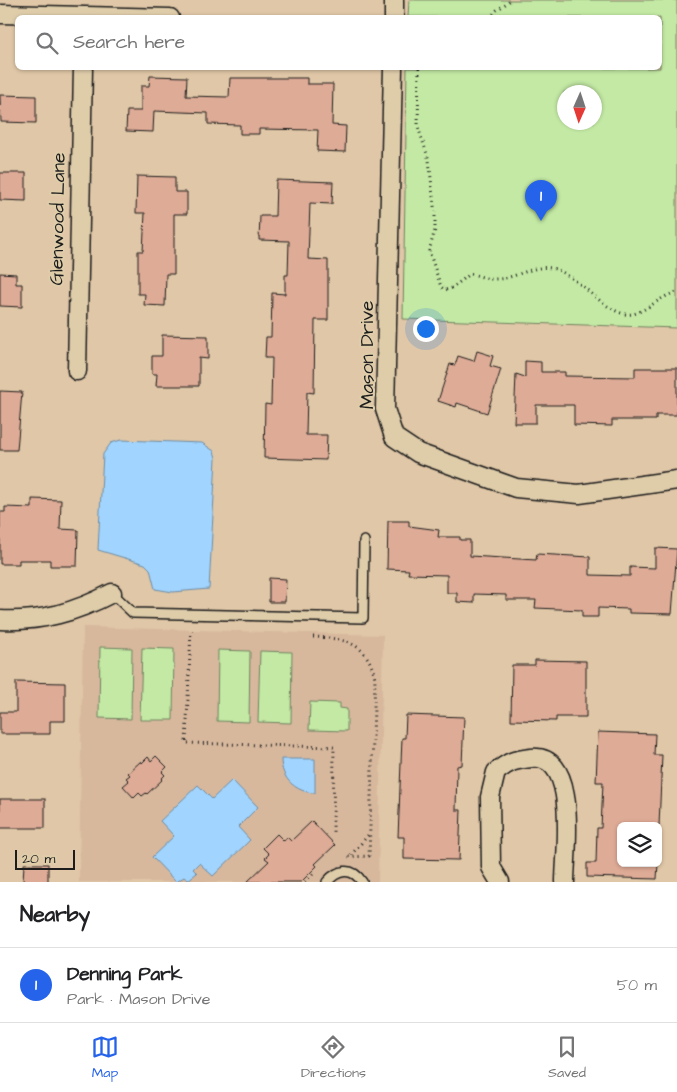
<!DOCTYPE html>
<html lang="en">
<head>
<meta charset="utf-8">
<style>
	body { margin:0; font-family:"Architects Daughter",sans-serif; background:#f2f2f2; color:#202124 }
	.controls { position:absolute; right:15px; bottom:15px; display:grid; overflow:hidden; border-radius:8px; box-shadow:0 1px 4px #0004 }
	.controls button { width:45px; height:45px; display:grid; place-items:center; padding:0; border:0; border-bottom:1px solid #e0e0e0; background:#fff; color:#202124; font:25px sans-serif }
	.compass { position:absolute; left:557px; top:85px; width:45px; height:45px; border-radius:50%; background:#fff; box-shadow:0 1px 4px #0004; rotate:183deg }
	.scale { position:absolute; left:15px; bottom:12px; width:60px; box-sizing:border-box; padding-left:5px; border:2px solid #1c1c1c; border-top:0; font-size:14px; line-height:18px; white-space:nowrap; color:#1c1c1c; -webkit-text-stroke:4px #dfcdaa; paint-order:stroke }
	.you { position:absolute; left:425px; top:328px; width:18px; height:18px; margin:-12px; border:4px solid #fff; border-radius:50%; background:#1a73e8; box-shadow:0 0 0 8px #1a73e833 }
	.badge { display:grid; place-items:center; width:32px; height:32px; border-radius:50%; background:#2563eb; color:#fff; font-size:16px; font-weight:700 }
	.pin { position:absolute; translate:-50% -41px; filter:drop-shadow(0 1px 2px #0008) }
	.pin::after { content:''; position:absolute; top:26px; width:18px; height:15px; background:inherit; clip-path:polygon(0 0,100% 0,50% 100%) }
	.list { margin:0; padding:0; list-style:none }
	h2 { display:flex; justify-content:space-between; align-items:center; height:65px; margin:0; padding:0 20px; font-size:21px }
	h2 small { font-size:16px; font-weight:400; color:#757577 }
	.list li { display:grid; grid-template-columns:32px 1fr auto; gap:15px; align-items:center; box-sizing:border-box; height:75px; padding:0 20px; border-top:1px solid #e0e0e0 }
	.list b { display:block; font-size:19px; white-space:nowrap }
	.list p { margin:0; font-size:16px; white-space:nowrap; color:#757577 }
	.list em { font-size:16px; font-style:normal; color:#757577 }
	.icon { flex:none; width:28px; height:28px; fill:none; stroke:currentColor; stroke-width:2; stroke-linecap:round; stroke-linejoin:round }
	.map { position:relative; flex:none; width:677px; height:882px; overflow:hidden }
	.search { position:absolute; background:#fff; box-shadow:0 1px 4px #0004; left:15px; right:15px; top:15px; height:55px; display:flex; align-items:center; gap:12px; box-sizing:border-box; padding:0 18px; border-radius:8px; color:#757577; font-size:19px }
	.sheet { height:140px; background:#fff }
	nav { display:flex; justify-content:space-around; align-items:center; box-sizing:border-box; height:70px; border-top:1px solid #e0e0e0; background:#fff; font-size:14px; color:#757577 }
	nav a { display:grid; justify-items:center; gap:2px }
	nav .on { color:#2563eb }
	.map>svg:first-child { display:block }
</style>
</head>
<body>
<div class="map">
<svg width="677" height="882" viewBox="0 0 677 882">
	<rect width="100%" height="100%" fill="#e0c7a7"/>
	<filter id="ink" filterUnits="userSpaceOnUse"><feTurbulence type="fractalNoise" baseFrequency=".02" numOctaves="2"/><feDisplacementMap in="SourceGraphic" scale="10" xChannelSelector="R" yChannelSelector="G"/><feConvolveMatrix kernelMatrix="1 2 1 2 8 2 1 2 1" color-interpolation-filters="sRGB"/></filter>
	<g filter="url(#ink)">
		<path fill="#d7b89d" d="M83 627 383 635 378 882H79Z"/>
		<g fill="#c3e9a4" stroke="#708260" fill-rule="evenodd">
			<path d="M409 0H677V328L403 319 407 68H660V18L408 17ZM594 92V122H564V92Z"/>
			<path d="M100 647 132 648 131 719 99 718Z"/>
			<path d="M142 648 174 649 173 720H140Z"/>
			<path d="M218 650 250 651 249 722 217 721Z"/>
			<path d="M260 651 292 652 291 723 258 722Z"/>
			<path d="M310 702 340 703V708L347 709V731L309 730Z"/>
		</g>
		<g fill="#a1d5ff" stroke="#6c8ba4">
			<path d="M121 440 202 443 214 451 216 458 209 589 173 592 155 589 150 569 145 564 98 550 103 454 111 443Z"/>
			<path d="M281 759H315V793C296 792 281 779 281 759Z"/>
			<path d="M232 780 258 807 238 827 250 840 213 876 199 863 193 869 197 873 188 880 184 877 176 882 152 857 174 836 160 821 198 785 212 799Z"/>
		</g>
		<g fill="#deab96" stroke="#1c1c1c">
			<path d="M150 76 187 77 186 96 229 97 230 78H307V84H333L332 125 346 126 345 152 317 151 318 130 259 129V134H240V125L208 124V113L154 111 153 132 126 131 127 111H141V86H149Z"/>
			<path d="M0 95 36 96V123L1 122Z"/>
			<path d="M0 173H26V201L0 200Z"/>
			<path d="M137 176 175 177V192H187V214H174V274H166L165 306 144 305 145 294H138V251H143L145 213H136Z"/>
			<path d="M276 180 333 182 332 204 310 203 308 259 328 260V320H315L314 393 307 392 306 435H327L326 460 264 458 265 404 271 405 272 358H265L266 337H271L272 293 285 294V275H288L289 241 259 240 260 216H275Z"/>
			<path d="M0 273 16 274V284H22V307L0 306Z"/>
			<path d="M162 335 208 336V359L199 358V386H156L157 374H152V356H162Z"/>
			<path d="M477 351 493 356 490 366 501 369 487 413 457 403 456 407 438 401 450 364 455 365 458 356 474 361Z"/>
			<path d="M525 361 541 362V372H565V376L635 377V368H677V415H656V420H612V426L574 425V405H536V423H514L516 374 525 377Z"/>
			<path d="M0 391 22 392 17 450H0Z"/>
			<path d="M32 499 61 500 60 529 78 530 77 566H50V560H19V564H0V512H5V507L32 508Z"/>
			<path d="M388 521H409V526L439 530 438 537H460V540H470V556L536 560 537 554 590 557V575L630 576V567L655 568V548L677 549 672 614 629 613V609L598 608V617H582V610L535 608 536 600H506V595L474 594V603L457 602V593H447V575L408 574 409 570 387 569Z"/>
			<path d="M269 578 286 579 285 602H269Z"/>
			<path d="M535 660 586 661V717H556V721L511 720 512 665H535Z"/>
			<path d="M16 682 65 683V721H50V734H0V712H16Z"/>
			<path d="M406 715 464 717 462 765 457 766 456 810H461L459 860 404 859V837H398L402 738H405Z"/>
			<path d="M598 732 655 734 654 755H662L659 826H621V863H658L657 879 587 877V863H596L597 828H601L603 782H596Z"/>
			<path d="M156 756 167 767 162 772 165 775 161 779 162 780 147 794 146 793 142 796 139 793 134 798 123 786 129 781 126 778 130 775 128 773 141 761 142 763 148 757 151 761Z"/>
			<rect x="0" y="799" width="45" height="29"/>
			<path d="M312 821 335 845 315 864 317 866 301 882H247L269 861 265 858 269 854 263 848 277 834 284 841 287 837 291 841Z"/>
			<path d="M24 864H48V882H23Z"/>
		</g>
		<g fill="none" stroke-linecap="round" stroke-linejoin="round">
			<defs>
				<g id="service">
					<path d="M112 593 133 613 363 618 364 541"/>
					<path d="M327 882C337 870 352 866 362 882"/>
				</g>
				<g id="minor">
					<path d="M0 14 170 18"/>
					<path d="M394 18V0"/>
					<path d="M393 68 385 409 394 437 418 453 516 488 579 494 677 480"/>
					<path d="M77 371 83 68"/>
					<path d="M0 620C41 622 76 612 112 593"/>
					<path d="M500 882 491 867 490 797 496 772C510 761 514 760 531 758 580 753 565 852 565 882"/>
				</g>
			</defs>
			<use href="#service" stroke="#1c1c1c" stroke-width="12"/>
			<use href="#minor" stroke="#1c1c1c" stroke-width="21"/>
			<g stroke="#1c1c1c" stroke-width="3" stroke-dasharray="1 4" stroke-linecap="butt">
				<path d="M490 18 497 10 511 0"/>
				<path d="M419 68 418 127 429 160 435 215V230L429 251 441 287 445 290 452 288 470 274C479 275 487 280 496 279 515 279 532 265 551 268 578 273 608 319 633 314 648 310 661 296 677 292"/>
				<path d="M191 630 186 743 334 747 333 834"/>
				<path d="M313 637C345 638 368 643 375 678L369 856 345 857"/>
				<path d="M351 855 370 833"/>
				<path d="M305 882 315 872"/>
			</g>
			<use href="#service" stroke="#dfcdaa" stroke-width="9"/>
			<use href="#minor" stroke="#dfcdaa" stroke-width="18"/>
		</g>
	</g>
	<g text-anchor="middle" dominant-baseline="central" stroke-width="4" stroke-linejoin="round" paint-order="stroke">
		<g font-size="19" fill="#1c1c1c" stroke="#dfcdaa">
			<text transform="translate(58 219) rotate(-89)">Glenwood Lane</text>
			<text transform="translate(367 355) rotate(-90)">Mason Drive</text>
		</g>
	</g>
</svg>
<div class="controls">
<button><svg class="icon" aria-label="layers" viewBox="0 0 24 24"><path d="M12 4l9 5-9 5-9-5zM3 14l9 5 9-5"/></svg></button>
</div>
<svg class="compass" viewBox="-18 -18 36 36"><path d="M0-13l5 13h-10z" fill="#e53935"/><path d="M0 13l5-13h-10z" fill="#757577"/></svg>
<div class="scale">20 m</div>
<div class="you"></div>
<div class="pin badge" style="left:541px;top:221px">1</div>
<div class="search"><svg class="icon" aria-label="search" viewBox="0 0 24 24"><circle cx="10" cy="10" r="6"/><path d="M15 15l6 6"/></svg>Search here</div>
</div>
<section class="sheet">
<h2>Nearby<small></small></h2>
<ul class="list">
<li><span class="badge">1</span><div><b>Denning Park</b><p>Park · Mason Drive</p></div><em>50 m</em></li>
</ul>
</section>
<nav>
<a class="on"><svg class="icon" aria-label="map" viewBox="0 0 24 24"><path d="M3 6l6-2 6 2 6-2v14l-6 2-6-2-6 2zM9 4v14M15 6v14"/></svg>Map</a>
<a><svg class="icon" aria-label="directions" viewBox="0 0 24 24"><path d="M12 3l9 9-9 9-9-9zM9 14v-3h6M13 9l2 2-2 2"/></svg>Directions</a>
<a><svg class="icon" aria-label="saved" viewBox="0 0 24 24"><path d="M7 4h10v16l-5-4-5 4z"/></svg>Saved</a>
</nav>
</body>
</html>
